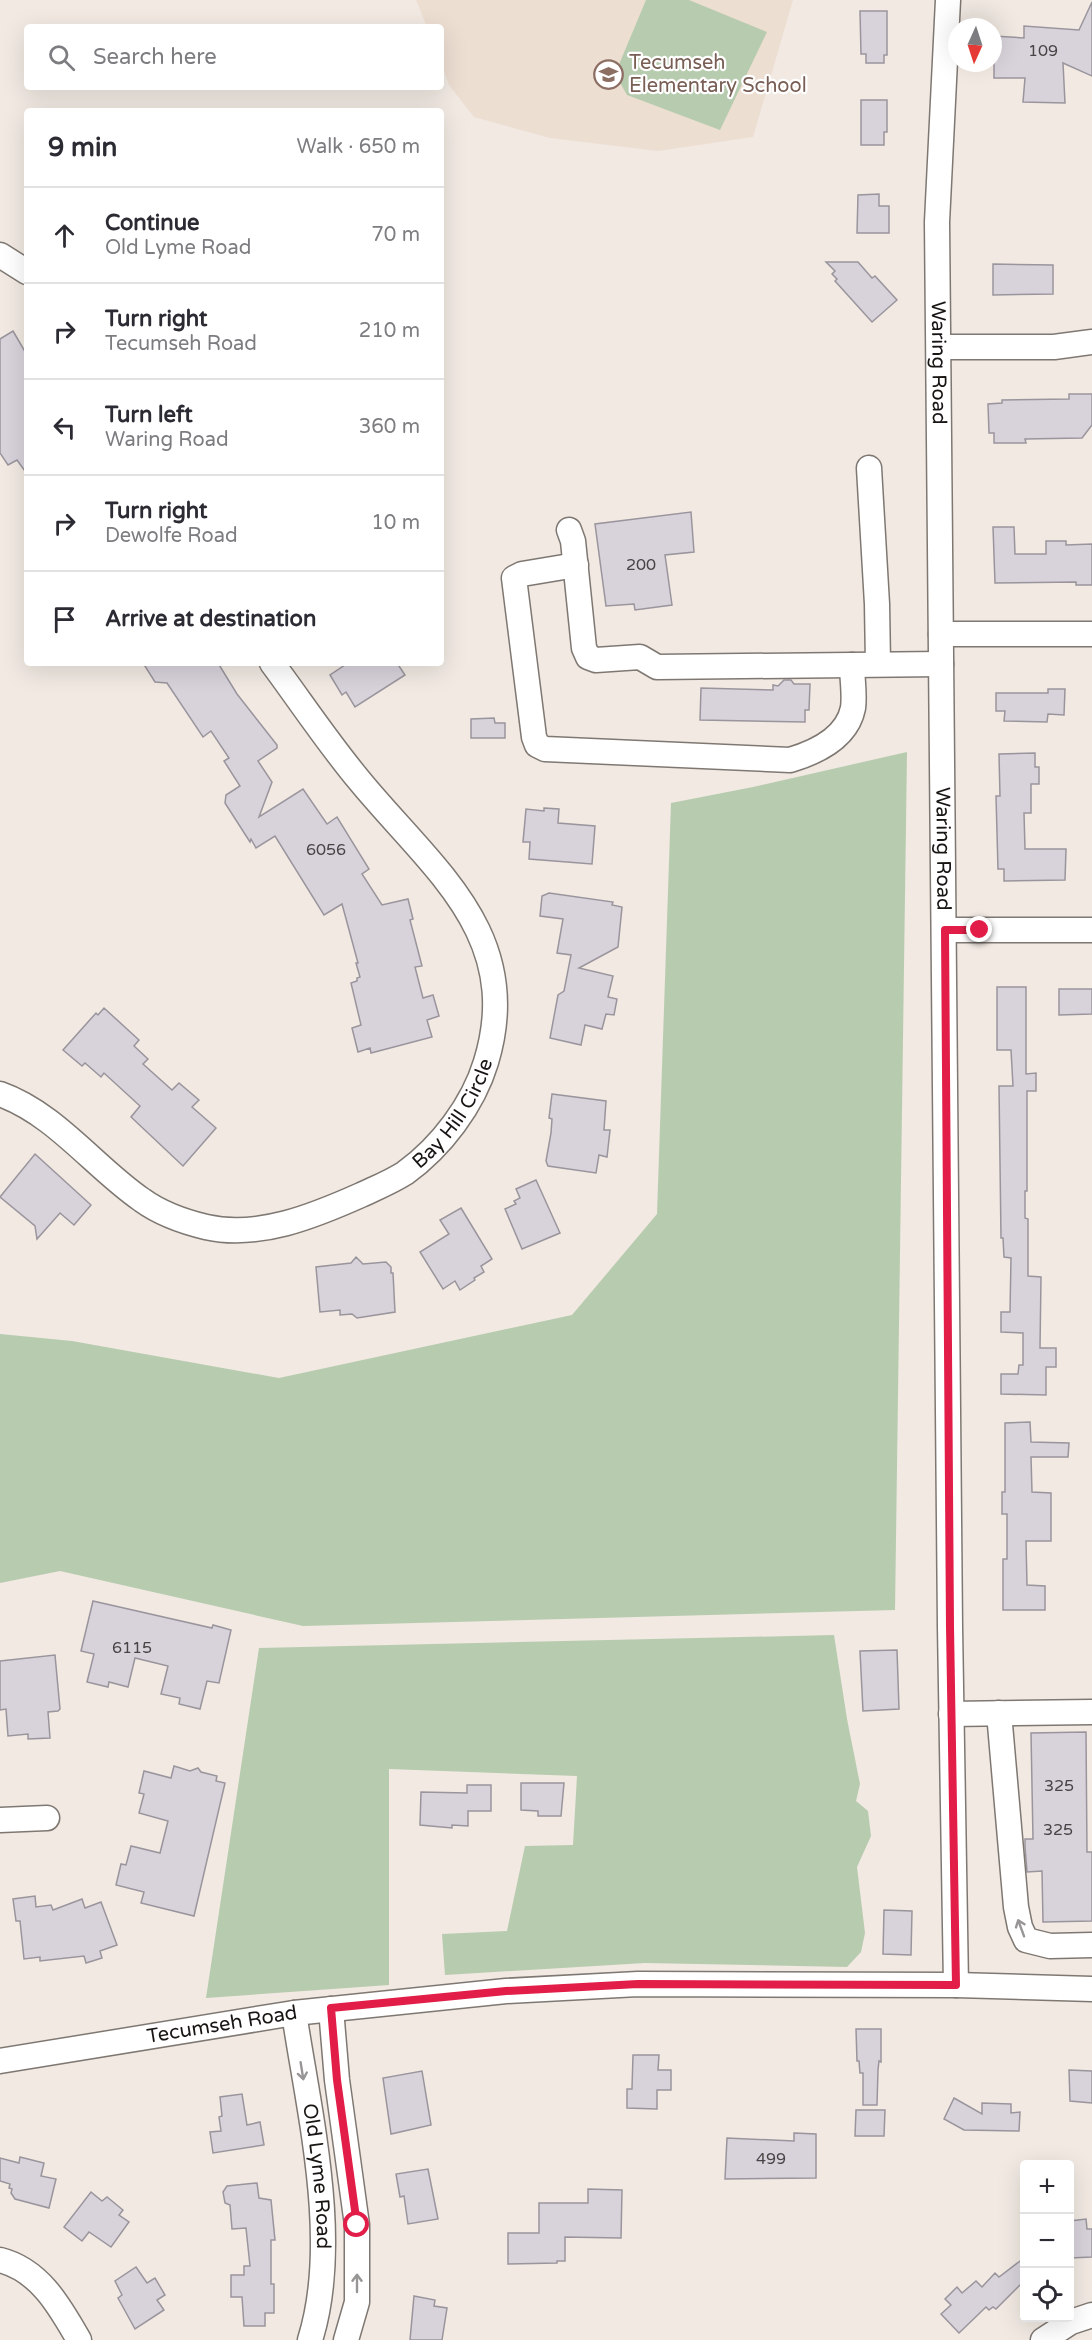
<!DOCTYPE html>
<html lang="en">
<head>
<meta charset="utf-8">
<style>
	body { margin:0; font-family:"Varela Round",sans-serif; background:#f7f7f7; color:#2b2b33 }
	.controls { position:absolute; right:18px; bottom:18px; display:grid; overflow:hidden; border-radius:6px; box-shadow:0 6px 24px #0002 }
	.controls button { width:54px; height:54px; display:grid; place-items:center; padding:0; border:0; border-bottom:2px solid #e1e1e2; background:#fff; color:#2b2b33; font:30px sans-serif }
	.compass { position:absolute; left:948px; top:18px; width:54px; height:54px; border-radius:50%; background:#fff; box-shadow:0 6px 24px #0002; rotate:183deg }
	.stop { position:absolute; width:18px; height:18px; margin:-14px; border:4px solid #e11d48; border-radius:50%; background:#fff }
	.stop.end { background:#e11d48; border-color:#fff; box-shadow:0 2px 6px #0008 }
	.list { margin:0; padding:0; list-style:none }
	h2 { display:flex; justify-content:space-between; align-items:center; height:78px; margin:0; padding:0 24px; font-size:26px }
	h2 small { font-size:20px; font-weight:400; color:#7c7c81 }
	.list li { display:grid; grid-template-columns:39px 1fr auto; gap:18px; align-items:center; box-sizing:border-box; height:96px; padding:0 24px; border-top:2px solid #e1e1e2 }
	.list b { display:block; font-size:22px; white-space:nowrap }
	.list p { margin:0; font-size:20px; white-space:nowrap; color:#7c7c81 }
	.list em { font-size:20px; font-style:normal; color:#7c7c81 }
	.icon { flex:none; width:33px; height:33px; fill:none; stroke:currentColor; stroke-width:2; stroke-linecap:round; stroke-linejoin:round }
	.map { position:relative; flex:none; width:1092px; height:2340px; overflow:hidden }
	.search { position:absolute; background:#fff; box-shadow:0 6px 24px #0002; left:24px; top:24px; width:420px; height:66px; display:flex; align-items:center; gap:15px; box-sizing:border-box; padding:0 21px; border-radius:6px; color:#7c7c81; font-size:22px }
	.panel { position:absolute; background:#fff; box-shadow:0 6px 24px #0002; left:24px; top:108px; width:420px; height:558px; border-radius:6px }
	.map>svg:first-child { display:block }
</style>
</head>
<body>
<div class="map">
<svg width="1092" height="2340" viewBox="0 0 1092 2340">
	<rect width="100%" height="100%" fill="#f1e9e2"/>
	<path fill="#edded2" d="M416 0H793L753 137 658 151 550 138 474 117 449 85 441 63V27H427Z"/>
	<g fill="#b7cbaf">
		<path d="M646 0H689L767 32 720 130 627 95 615 74Z"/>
		<path d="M907 752 895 1610 303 1626 60 1571 0 1583V1334L72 1341 279 1378 572 1315 657 1214 671 803 753 787Z"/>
		<path d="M834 1635 847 1719 860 1784 856 1801 868 1811 871 1836 857 1867 865 1933 861 1952 847 1967 645 1963 445 1975 442 1934 507 1931 525 1846 573 1845 577 1776 389 1769V1985L206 1998 259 1648Z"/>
	</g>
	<g fill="#d8d2db" stroke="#9a959d" stroke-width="1.5">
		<path d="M1092 2V76L1063 63 1065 103 1023 102 1025 78H994V36L1024 38V26L1079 30Z"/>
		<path d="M860 11H887V55H884V63H866V54H861Z"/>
		<path d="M861 100H887V132H884V145H861Z"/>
		<path d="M879 194V206H889V233H857L858 195Z"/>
		<path d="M826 262H858L872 278 875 276 897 300 872 322 835 281 837 279 832 274 835 271Z"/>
		<path d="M993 264 1053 265V294L993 295Z"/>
		<path d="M13 331 27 355V474L17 460 8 465 0 453V339Z"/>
		<path d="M1069 394H1092V425L1082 438 1025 439 1026 443H994V433H989L988 404 1002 403V400L1069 399Z"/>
		<path d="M691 512 694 552 665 555 672 605 635 610 634 604 606 606 595 524Z"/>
		<path d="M993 527H1014L1015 554H1046V541H1066V545L1092 544V585H1076V582L995 583Z"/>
		<path d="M143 663H218L237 694 277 745V748L258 761 272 782 259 817 303 789 327 824 337 817 369 869 362 874 382 905 408 899 413 919 410 920 422 966 415 967 423 998 433 995 439 1016 427 1020 432 1037 371 1053 370 1048 358 1052 352 1028 361 1025 351 983 357 981V978L360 977 356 963H358L342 904 324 915 275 836 256 848 251 839 250 842 225 803 226 795 240 786 224 761 229 758 211 731 203 737 167 683 155 682Z"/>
		<path d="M348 663H397L405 675 355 707 346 692 342 695 330 675Z"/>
		<path d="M784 680H791L794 684H810L809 710H805V722L700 720 701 688 773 690V685L778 686Z"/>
		<path d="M1048 689H1065L1064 715 1048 714 1047 722 1004 721 1005 711H996V693H1048Z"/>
		<path d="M494 718 495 723H505V738H471V719Z"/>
		<path d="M1035 753V767H1039V784H1031V813H1024L1025 849H1066L1065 880 1004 881V869H998L996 796H1000L999 754Z"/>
		<path d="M544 808 559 809 558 823 595 826 592 864 529 859 530 842H523L526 809 544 811Z"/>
		<path d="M549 893 613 902 612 905 622 907 618 947 579 968 613 976 608 997 617 999 614 1015 606 1014 602 1029 585 1025 581 1045 550 1038 558 995 564 991 571 955 557 953 563 919 540 916 542 896Z"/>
		<path d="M997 987H1026V1074L1036 1073V1091H1027V1191H1025V1218L1028 1219V1276L1041 1277 1040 1348H1056V1367H1046V1395L1001 1394V1374H1018L1019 1365H1023V1333L1001 1332V1312H1010L1011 1258 1004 1257 1003 1238H1001L999 1086H1013L1011 1050H997Z"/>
		<path d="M1059 989H1092V1014L1059 1015Z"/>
		<path d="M104 1008 139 1040 134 1046 148 1059 143 1064 172 1090 179 1083 199 1100 192 1107 216 1128 183 1166 131 1117 140 1106 104 1073 101 1077 85 1063 82 1066 63 1050 96 1013 98 1015Z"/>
		<path d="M552 1094 606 1101 604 1130H610L607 1157 599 1155 596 1173 548 1166 546 1161 551 1133 552 1119 549 1118Z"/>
		<path d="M35 1154 91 1205 74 1225 60 1213 37 1239 35 1226 0 1197Z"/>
		<path d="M536 1180 560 1233 522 1249 505 1209 516 1204 514 1201 520 1198 516 1189Z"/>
		<path d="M461 1208 492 1259 481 1266 484 1272 474 1278 475 1280 460 1290 455 1281 443 1289 420 1252 449 1234 440 1220Z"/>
		<path d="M356 1257 363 1264 386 1262 391 1267V1273H393L395 1312 357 1318 352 1314 340 1315V1310L320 1312 316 1267 351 1263Z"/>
		<path d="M1030 1422 1031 1442 1069 1443 1068 1457H1031L1032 1492 1051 1493V1541H1026L1027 1585 1045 1586V1610H1003V1559H1007V1514H1002V1492H1005V1423Z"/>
		<path d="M93 1601 212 1628 213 1625 231 1630 219 1683 207 1681 200 1709 179 1704 180 1698 161 1694 168 1666 135 1658 128 1687 109 1682 108 1687 87 1682 94 1654 81 1651Z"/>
		<path d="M897 1650 899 1709 863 1711 860 1651Z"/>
		<path d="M55 1655 60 1709 58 1711 48 1712 50 1738 28 1739V1734L8 1736 6 1709 0 1710V1661Z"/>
		<path d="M1086 1732 1087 1852H1092V1921L1043 1922 1042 1871 1027 1872 1025 1847V1839H1033L1031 1733Z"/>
		<path d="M174 1766 190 1771 198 1768 201 1772 217 1776 216 1781 225 1783 194 1916 141 1903 144 1892 116 1885 121 1864 126 1865 131 1846 160 1853 168 1821 139 1813 144 1794 139 1793 144 1771 171 1778Z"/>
		<path d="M521 1783H564L561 1816H538V1811L521 1810Z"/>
		<path d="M467 1785H491V1811H468V1826L452 1825V1828L420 1825 421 1792 467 1793Z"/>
		<path d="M35 1896 36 1907 51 1905 53 1910 82 1899 85 1908 101 1902 117 1945 100 1951 102 1958 86 1963 84 1956 40 1961V1957L24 1959 20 1921H16L13 1899Z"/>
		<path d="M884 1910 912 1911 911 1955 883 1954Z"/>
		<path d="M856 2029H881V2062L879 2061 878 2070 877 2105H863V2073H860L859 2061H857Z"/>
		<path d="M633 2055H659L658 2070H671V2090H657V2109L627 2108V2089H632Z"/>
		<path d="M1069 2070 1092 2071V2103L1070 2101Z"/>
		<path d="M422 2071 431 2125 391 2134 383 2078Z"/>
		<path d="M242 2094 247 2125 260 2122 264 2145 213 2153 210 2132 221 2131 219 2117 222 2116 220 2097Z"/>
		<path d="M954 2098 982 2114V2103L1011 2104V2113L1020 2112 1019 2131 964 2130 944 2119Z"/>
		<path d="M856 2110H885L884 2136H855Z"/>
		<path d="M794 2133 816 2134V2178L725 2179 727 2138 794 2141Z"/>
		<path d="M20 2157 44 2163 41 2176 56 2179 49 2208 15 2199 11 2193 12 2189 9 2188 10 2184 0 2181V2158L19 2163Z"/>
		<path d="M428 2169 438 2219 408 2224 404 2196 400 2197 396 2174Z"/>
		<path d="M257 2183 259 2198 271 2200 275 2240H271V2284H274V2313H265V2326H244L242 2297H231V2275H244V2266H250L246 2228 232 2229 230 2205 225 2203 223 2192 227 2186Z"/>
		<path d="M588 2189 622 2190 621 2238 565 2237V2261H557V2263L508 2264V2233H539V2203H588Z"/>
		<path d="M91 2192 102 2201 107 2197 123 2210 119 2215 129 2222 111 2247 89 2232 82 2241 64 2227Z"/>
		<path d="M1086 2219 1087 2229H1092V2257L1070 2258V2221Z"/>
		<path d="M1024 2258V2281L996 2309 993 2307 989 2310 986 2307 959 2333 941 2314 951 2305 945 2299 957 2287 962 2293 976 2281 982 2287 995 2273 999 2277Z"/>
		<path d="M136 2267 147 2283 155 2278 165 2295 157 2300 164 2310 135 2329 118 2298 122 2295 115 2281Z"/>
		<path d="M414 2296 435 2300 434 2306 447 2308 442 2340H410Z"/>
	</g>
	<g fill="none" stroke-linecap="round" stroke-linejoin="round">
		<defs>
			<g id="minor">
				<path id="s1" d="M948 0 937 222 950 1627 956 1985"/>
				<path d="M0 255 27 272"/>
				<path d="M939 347H1054L1092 342"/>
				<path d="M869 468 877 604 878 664"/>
				<path d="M569 530 573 541 584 648 588 657 596 660 640 657 657 667 941 664"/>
				<path d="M576 565 522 574 514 578 534 737 537 745 545 749 790 760C817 752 847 738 853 708 855 695 852 678 852 665"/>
				<path d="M941 634H1092"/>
				<path d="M945 930H1092"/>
				<path id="s2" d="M0 1094C56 1114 94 1167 142 1200 160 1213 185 1222 206 1227 258 1239 314 1216 361 1195 376 1188 391 1182 405 1173 441 1147 473 1105 486 1062 525 934 431 868 359 780 328 743 301 702 272 663"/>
				<path d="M999 1713 1016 1907 1020 1927 1026 1940 1050 1946 1092 1945"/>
				<path d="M951 1714 1092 1712"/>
				<path d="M0 1820 47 1818"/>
				<path d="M331 2009 337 2080 357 2225V2302L346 2340"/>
				<path id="s3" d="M294 2013C309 2113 341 2242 310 2340"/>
				<path id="s4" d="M0 2061 294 2013 506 1991 638 1984 956 1985 1092 1989"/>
				<path d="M0 2260C40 2270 60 2307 79 2340"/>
				<path d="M1043 2340 1071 2322 1092 2315"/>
			</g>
		</defs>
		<use href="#minor" stroke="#7f7872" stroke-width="27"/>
		<use href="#minor" stroke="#fff" stroke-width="24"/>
	</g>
	<defs><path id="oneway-shaft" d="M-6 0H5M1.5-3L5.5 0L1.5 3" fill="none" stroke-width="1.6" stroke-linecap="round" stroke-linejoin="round" transform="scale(1.5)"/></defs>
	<g stroke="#979695">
		<use href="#oneway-shaft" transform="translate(1021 1928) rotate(-110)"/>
		<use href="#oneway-shaft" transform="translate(302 2071) rotate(81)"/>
		<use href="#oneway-shaft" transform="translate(357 2283) rotate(-90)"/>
	</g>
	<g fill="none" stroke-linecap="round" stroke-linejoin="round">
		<path stroke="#e11d48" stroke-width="8" d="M357 2225 337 2080 331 2008 506 1991 638 1984 956 1985 950 1627 945 930H980"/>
	</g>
	<defs>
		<symbol id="school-ring" viewBox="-11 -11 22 22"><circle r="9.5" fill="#fff" stroke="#8d6e63" stroke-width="1.5"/><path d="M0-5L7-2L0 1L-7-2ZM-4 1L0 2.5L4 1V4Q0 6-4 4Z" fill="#8d6e63"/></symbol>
	</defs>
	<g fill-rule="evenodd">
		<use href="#school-ring" x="592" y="58" width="33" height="33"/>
	</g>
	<g text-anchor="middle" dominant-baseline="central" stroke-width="4.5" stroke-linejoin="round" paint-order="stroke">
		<g font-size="16" fill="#484445">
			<text x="1043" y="51">109</text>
			<text x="641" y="565">200</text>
			<text x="326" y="850">6056</text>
			<text x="132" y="1648">6115</text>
			<text x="1059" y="1786">325</text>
			<text x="1058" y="1830">325</text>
			<text x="771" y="2159">499</text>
		</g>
		<g font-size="20" fill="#785e54" stroke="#fff" text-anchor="start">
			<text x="629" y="63">Tecumseh<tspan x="629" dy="23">Elementary School</tspan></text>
		</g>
		<g font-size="20" fill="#181513" stroke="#fff">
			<text stroke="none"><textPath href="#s1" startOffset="363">Waring Road</textPath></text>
			<text stroke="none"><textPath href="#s1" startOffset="849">Waring Road</textPath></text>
			<text stroke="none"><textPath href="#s2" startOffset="536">Bay Hill Circle</textPath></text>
			<text stroke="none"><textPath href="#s4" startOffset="225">Tecumseh Road</textPath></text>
			<text stroke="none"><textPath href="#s3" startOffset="165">Old Lyme Road</textPath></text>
		</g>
	</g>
</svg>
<div class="controls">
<button>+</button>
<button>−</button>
<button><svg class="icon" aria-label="locate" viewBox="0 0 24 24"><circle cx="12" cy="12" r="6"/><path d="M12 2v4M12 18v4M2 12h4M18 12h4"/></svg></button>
</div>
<svg class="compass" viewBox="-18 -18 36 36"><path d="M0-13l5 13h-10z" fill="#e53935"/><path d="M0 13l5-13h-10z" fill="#7c7c81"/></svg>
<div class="stop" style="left:357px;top:2225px"></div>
<div class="stop end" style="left:980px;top:930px"></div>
<div class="search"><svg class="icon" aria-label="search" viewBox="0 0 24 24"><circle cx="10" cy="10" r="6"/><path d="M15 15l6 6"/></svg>Search here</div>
<section class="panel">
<h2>9 min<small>Walk · 650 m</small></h2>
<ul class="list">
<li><svg class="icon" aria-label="ahead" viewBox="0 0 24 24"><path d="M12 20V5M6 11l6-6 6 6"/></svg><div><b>Continue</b><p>Old Lyme Road</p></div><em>70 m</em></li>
<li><svg class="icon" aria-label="right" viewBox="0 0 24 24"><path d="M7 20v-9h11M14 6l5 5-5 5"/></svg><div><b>Turn right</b><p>Tecumseh Road</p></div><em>210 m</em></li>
<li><svg class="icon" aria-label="left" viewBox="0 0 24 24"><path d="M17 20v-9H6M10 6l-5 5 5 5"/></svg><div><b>Turn left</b><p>Waring Road</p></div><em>360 m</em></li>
<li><svg class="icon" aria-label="right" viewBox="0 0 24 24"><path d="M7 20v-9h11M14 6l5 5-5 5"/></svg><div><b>Turn right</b><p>Dewolfe Road</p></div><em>10 m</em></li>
<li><svg class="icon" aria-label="arrive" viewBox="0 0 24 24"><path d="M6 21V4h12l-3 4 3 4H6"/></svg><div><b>Arrive at destination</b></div></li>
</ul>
</section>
</div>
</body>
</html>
